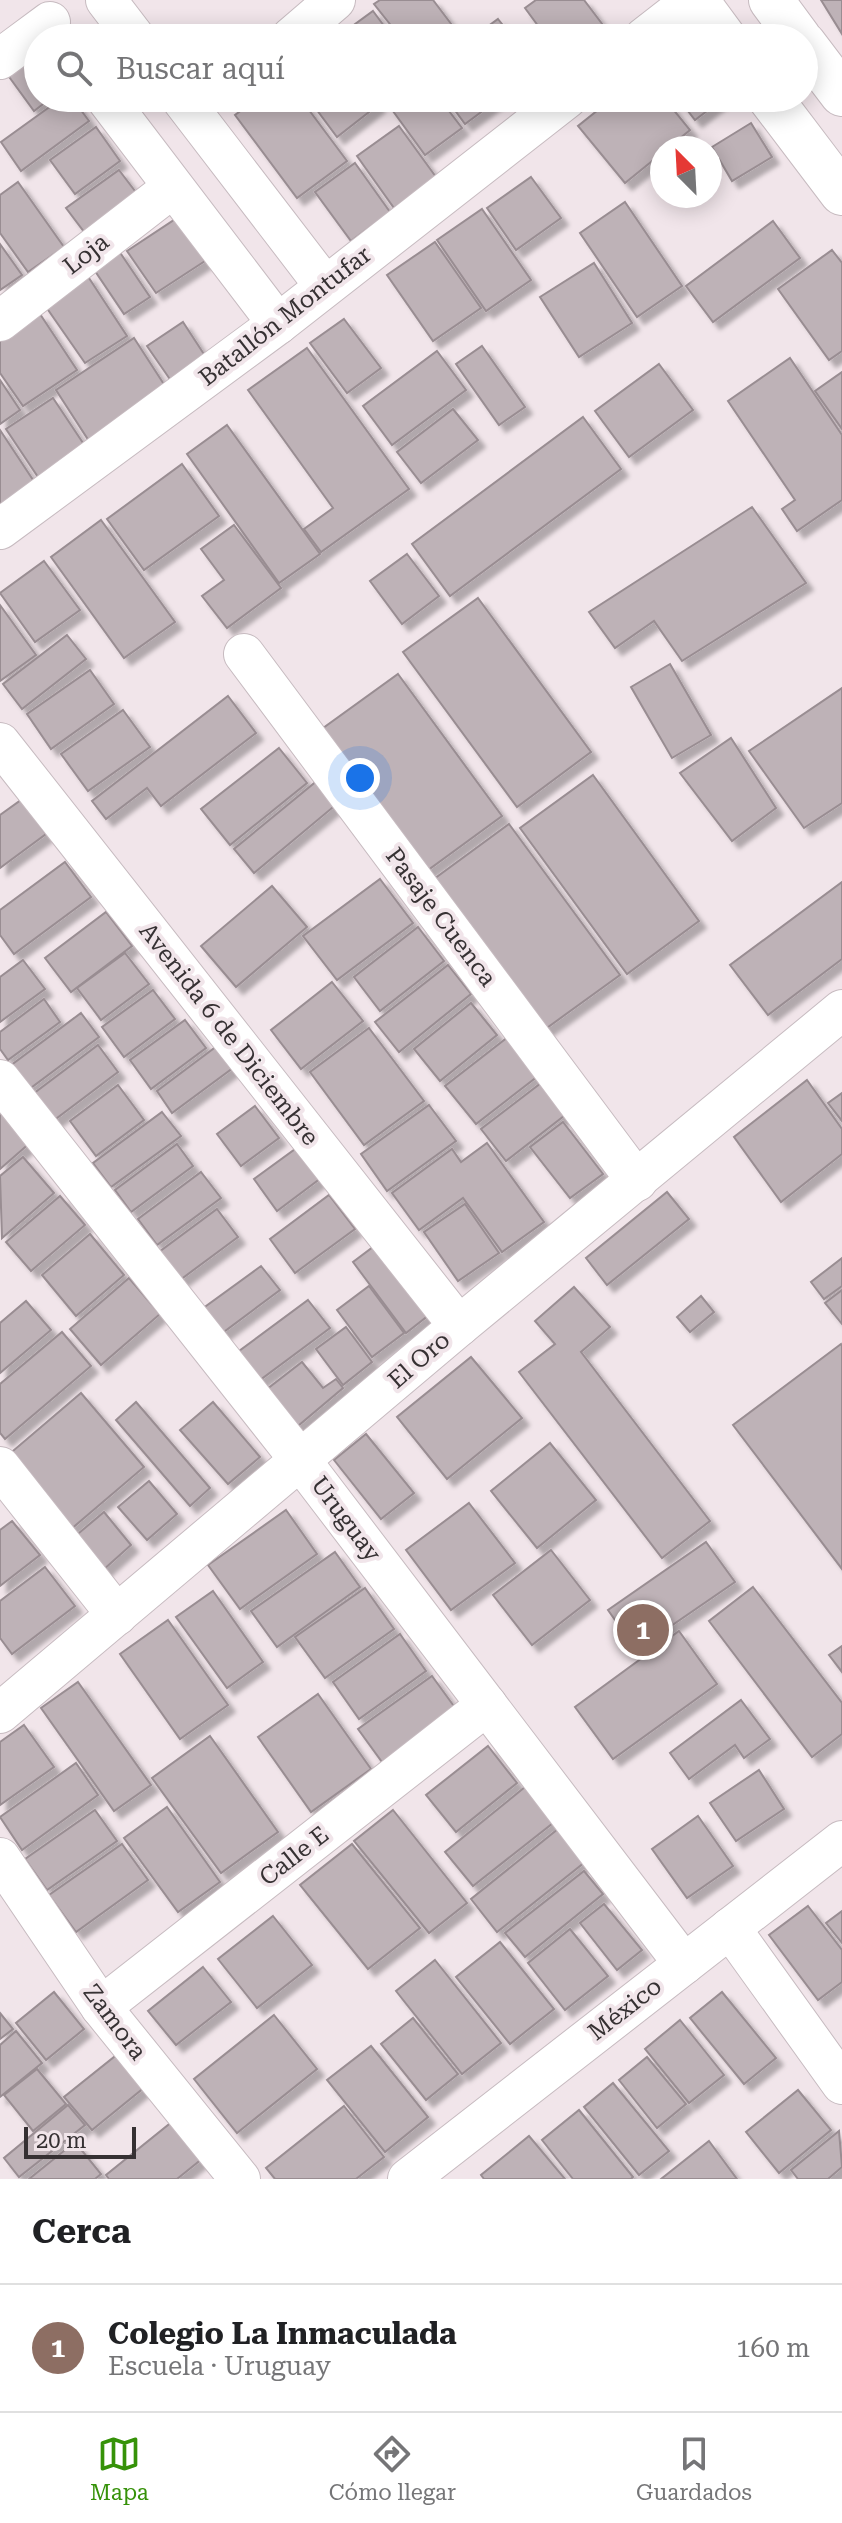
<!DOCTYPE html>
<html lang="es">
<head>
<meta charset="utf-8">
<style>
	body { margin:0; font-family:"Roboto Serif",serif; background:#f2f2f2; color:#202124 }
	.compass { position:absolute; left:650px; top:136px; width:72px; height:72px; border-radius:50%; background:#fff; box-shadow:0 4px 20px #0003; rotate:336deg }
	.scale { position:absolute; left:24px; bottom:20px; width:112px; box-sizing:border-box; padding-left:8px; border:4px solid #363133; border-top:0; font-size:22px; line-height:28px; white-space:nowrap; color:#363133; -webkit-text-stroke:6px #f1e5ea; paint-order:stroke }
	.you { position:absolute; left:360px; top:778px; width:28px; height:28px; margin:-20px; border:6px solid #fff; border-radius:50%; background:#1a73e8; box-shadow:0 0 0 12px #1a73e833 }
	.badge { display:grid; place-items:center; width:52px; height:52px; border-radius:50%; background:#369209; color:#fff; font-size:26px; font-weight:700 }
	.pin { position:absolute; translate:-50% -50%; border:4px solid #fff; box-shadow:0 2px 8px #0006 }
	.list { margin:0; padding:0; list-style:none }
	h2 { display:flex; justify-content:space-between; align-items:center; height:104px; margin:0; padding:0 32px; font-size:34px }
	h2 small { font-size:26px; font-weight:400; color:#757577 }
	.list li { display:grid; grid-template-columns:52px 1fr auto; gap:24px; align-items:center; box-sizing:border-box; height:128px; padding:0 32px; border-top:2px solid #e0e0e0 }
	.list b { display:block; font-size:30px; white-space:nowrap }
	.list p { margin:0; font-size:26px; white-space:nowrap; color:#757577 }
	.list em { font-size:26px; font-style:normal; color:#757577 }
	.icon { flex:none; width:44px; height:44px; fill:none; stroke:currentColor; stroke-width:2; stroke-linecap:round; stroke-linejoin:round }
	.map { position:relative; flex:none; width:842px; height:2179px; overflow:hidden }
	.search { position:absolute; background:#fff; box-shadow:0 4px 20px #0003; left:24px; right:24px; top:24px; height:88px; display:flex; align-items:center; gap:20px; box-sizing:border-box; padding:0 28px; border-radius:44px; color:#757577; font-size:30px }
	.sheet { height:232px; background:#fff }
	nav { display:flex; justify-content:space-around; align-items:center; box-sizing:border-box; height:112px; border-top:2px solid #e0e0e0; background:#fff; font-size:22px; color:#757577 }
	nav a { display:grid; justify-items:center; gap:4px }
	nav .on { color:#369209 }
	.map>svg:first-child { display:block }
</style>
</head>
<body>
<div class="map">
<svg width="842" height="2179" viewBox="0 0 842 2179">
	<defs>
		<filter id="shadow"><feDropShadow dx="7" dy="7" stdDeviation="2" flood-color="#0004"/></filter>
	</defs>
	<rect width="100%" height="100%" fill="#f1e5ea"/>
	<g fill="#beb2b7" stroke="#998d92" stroke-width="2" filter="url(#shadow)">
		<path d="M380 0H433L458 33 452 38H401L374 4Z"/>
		<path d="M536 0H584L609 33 602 38H547L525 8Z"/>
		<path d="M821 0H842V34Z"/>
		<path d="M373 11 393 38H336Z"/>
		<path d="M498 19 513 38H472Z"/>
		<path d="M38 51V98H51L34 111 7 74Z"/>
		<path d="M62 98H72L89 121 21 171 1 142Z"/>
		<path d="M258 98H300L347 161 297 198 235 115Z"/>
		<path d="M308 98H373L378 105 337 137Z"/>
		<path d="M402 98H439L462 128 425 155 390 107Z"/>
		<path d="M446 98H500L465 124Z"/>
		<path d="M613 98H664L690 130 668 148H662V153L625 183 578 126Z"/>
		<path d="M678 98H724L695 120Z"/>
		<path d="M751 123 772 157 732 181 712 147Z"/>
		<path d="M399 126 436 177 394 208 357 156Z"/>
		<path d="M96 127 120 161 75 194 50 160Z"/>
		<path d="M355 163 390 212 351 241 315 192Z"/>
		<path d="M119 170 138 195 85 233 66 208Z"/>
		<path d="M531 177 561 218 516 250 487 208Z"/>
		<path d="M18 182 64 247 28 272 0 233V195Z"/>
		<path d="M625 202 682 286 637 317 580 233Z"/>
		<path d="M482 209 531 280 486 311 437 240Z"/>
		<path d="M177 218 205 261 156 293 127 251Z"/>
		<path d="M773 221 800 258 713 322 686 286Z"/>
		<path d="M435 242 481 308 433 341 387 275Z"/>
		<path d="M0 244 22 275 0 290Z"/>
		<path d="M832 250 842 263V351L829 360 778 289Z"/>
		<path d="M119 251 150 297 124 314 93 268Z"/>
		<path d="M594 263 632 323 579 357 540 297Z"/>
		<path d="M87 275 127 336 85 363 44 304Z"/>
		<path d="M40 314 77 370 23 406 0 373V340Z"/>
		<path d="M344 319 381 368 347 393 310 343Z"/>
		<path d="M183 322 211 365 176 388 147 346Z"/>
		<path d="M134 338 167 389 89 441 56 390Z"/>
		<path d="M482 346 525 407 499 425 456 364Z"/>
		<path d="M307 348 409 489 321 552 304 529 333 508 248 390Z"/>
		<path d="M437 351 466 390 392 445 363 406Z"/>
		<path d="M790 358 842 435V500L797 531 782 509 795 500 728 401Z"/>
		<path d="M659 364 693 410 629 457 595 411Z"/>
		<path d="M842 372V429L815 391Z"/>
		<path d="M0 380 20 410 0 424Z"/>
		<path d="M53 398 91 455 44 486 6 429Z"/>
		<path d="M453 409 478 440 421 483 397 452Z"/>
		<path d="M583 417 621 469 450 596 412 544Z"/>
		<path d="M227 425 320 554 279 583 187 454Z"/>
		<path d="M0 430 41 492 0 519Z"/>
		<path d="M182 464 219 516 144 570 107 519Z"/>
		<path d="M752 507 806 583 682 661 654 621 615 648 589 612Z"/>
		<path d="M101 520 175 622 124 658 51 557Z"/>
		<path d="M234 525 281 588 227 628 202 596 224 580 201 549Z"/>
		<path d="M407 554 439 596 402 624 370 581Z"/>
		<path d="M44 561 80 610 35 642 0 593Z"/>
		<path d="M478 598 591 752 517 807 403 652Z"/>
		<path d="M0 605 36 655 0 681Z"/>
		<path d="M67 635 86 659 22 709 3 684Z"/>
		<path d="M670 664 711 735 672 758 631 687Z"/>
		<path d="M90 670 114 704 51 749 27 714Z"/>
		<path d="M398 674 502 816 424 873 319 731Z"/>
		<path d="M842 688V803L804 828 749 751Z"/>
		<path d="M228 696 256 733 161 806 147 788 106 819 92 801Z"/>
		<path d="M123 710 150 747 88 791 61 754Z"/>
		<path d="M731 738 776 808 732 841 680 773Z"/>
		<path d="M279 748 307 783 230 845 201 809Z"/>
		<path d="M593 775 699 921 627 974 520 828Z"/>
		<path d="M318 780 338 803 254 873 234 849Z"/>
		<path d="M21 800 46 834 0 868V815Z"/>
		<path d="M509 824 620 975 544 1030 434 879Z"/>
		<path d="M65 862 91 897 14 954 0 935V910Z"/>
		<path d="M380 879 413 923 337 980 303 936Z"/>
		<path d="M842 882V959L768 1015 730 965Z"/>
		<path d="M272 886 307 927 236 987 201 946Z"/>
		<path d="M106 912 132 946 71 992 45 958Z"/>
		<path d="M418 927 444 961 380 1011 354 977Z"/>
		<path d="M125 953 149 984 101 1020 77 988Z"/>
		<path d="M23 960 45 989 0 1022V977Z"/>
		<path d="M448 965 471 994 399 1052 375 1022Z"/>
		<path d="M332 982 363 1021 301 1069 271 1030Z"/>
		<path d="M153 990 175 1019 124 1057 102 1027Z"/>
		<path d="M44 999 60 1022 8 1060 0 1049V1032Z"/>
		<path d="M471 1003 497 1035 440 1081 414 1049Z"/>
		<path d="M81 1013 99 1037 28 1090 10 1066Z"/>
		<path d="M185 1020 206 1048 151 1089 130 1060Z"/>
		<path d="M369 1028 424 1101 364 1145 310 1072Z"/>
		<path d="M508 1037 538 1076 476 1124 445 1086Z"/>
		<path d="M225 1040 241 1062 172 1113 157 1091Z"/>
		<path d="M98 1045 118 1072 53 1121 33 1094Z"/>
		<path d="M545 1080 569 1112 506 1161 481 1129Z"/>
		<path d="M807 1080 842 1129V1154L781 1202 734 1137Z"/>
		<path d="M118 1085 144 1120 96 1156 70 1121Z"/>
		<path d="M842 1093V1121L828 1103Z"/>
		<path d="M429 1105 456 1141 387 1191 361 1154Z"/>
		<path d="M255 1106 279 1138 241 1166 217 1134Z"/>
		<path d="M4 1111 31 1142 0 1169V1115Z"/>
		<path d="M162 1112 181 1136 111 1187 93 1163Z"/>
		<path d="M563 1122 603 1174 570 1198 530 1147Z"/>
		<path d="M487 1143 544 1222 502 1252 463 1198 419 1230 392 1193 452 1149 461 1162Z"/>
		<path d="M177 1144 193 1166 131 1212 115 1190Z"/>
		<path d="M298 1147 321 1178 277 1211 254 1179Z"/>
		<path d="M23 1157 54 1193 2 1238 0 1176Z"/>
		<path d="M201 1172 221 1198 157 1245 138 1219Z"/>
		<path d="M667 1192 689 1219 607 1285 586 1258Z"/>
		<path d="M329 1195 355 1229 295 1273 270 1239Z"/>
		<path d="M60 1196 85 1225 31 1271 6 1242Z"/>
		<path d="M465 1204 499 1253 458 1281 424 1232Z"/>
		<path d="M217 1209 238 1237 180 1280 159 1252Z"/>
		<path d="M90 1234 124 1275 76 1316 42 1275Z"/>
		<path d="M381 1241 434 1311 406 1333 353 1262Z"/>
		<path d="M842 1258V1286L824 1299 811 1282Z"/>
		<path d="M261 1266 280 1290 221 1334 202 1309Z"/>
		<path d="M129 1278 160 1314 101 1365 70 1329Z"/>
		<path d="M369 1286 404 1333 372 1357 337 1310Z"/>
		<path d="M574 1287 610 1327 581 1352 710 1521 662 1558 519 1372 555 1344 535 1321Z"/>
		<path d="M842 1290V1324L825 1303Z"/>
		<path d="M701 1296 714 1312 690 1332 677 1317Z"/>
		<path d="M308 1300 330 1328 256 1383 235 1354Z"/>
		<path d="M26 1301 51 1330 0 1373V1323Z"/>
		<path d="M346 1327 372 1362 343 1385 316 1349Z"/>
		<path d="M62 1332 91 1366 5 1439 0 1433V1384Z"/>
		<path d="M841 1344 842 1346V1569L733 1425Z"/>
		<path d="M471 1357 522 1418 447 1479 397 1417Z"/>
		<path d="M302 1362 323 1388 336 1379 343 1388 292 1431 262 1393Z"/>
		<path d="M81 1393 144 1467 70 1530 7 1456Z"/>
		<path d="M136 1402 210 1488 190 1506 116 1420Z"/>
		<path d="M213 1402 260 1457 228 1484 180 1430Z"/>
		<path d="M366 1434 414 1493 381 1519 334 1460Z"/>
		<path d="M550 1443 596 1500 537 1548 491 1491Z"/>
		<path d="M149 1481 177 1514 147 1540 118 1507Z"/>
		<path d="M469 1503 515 1563 451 1610 406 1550Z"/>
		<path d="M286 1510 317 1554 240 1609 208 1565Z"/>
		<path d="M104 1512 131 1545 102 1571 73 1538Z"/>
		<path d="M12 1521 40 1555 0 1586V1530Z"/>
		<path d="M706 1542 735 1582 636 1650 608 1610Z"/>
		<path d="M551 1550 590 1600 532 1645 493 1595Z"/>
		<path d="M335 1552 360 1587 277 1647 251 1611Z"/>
		<path d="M45 1567 75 1606 12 1654 0 1638V1601Z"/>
		<path d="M753 1587 842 1703V1734L812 1757 709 1621Z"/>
		<path d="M365 1588 394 1629 325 1678 295 1637Z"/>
		<path d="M213 1591 263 1662 227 1688 176 1617Z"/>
		<path d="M168 1620 228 1705 180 1739 120 1654Z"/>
		<path d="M679 1631 717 1684 613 1759 575 1707Z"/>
		<path d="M400 1634 426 1671 359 1719 333 1682Z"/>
		<path d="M842 1646V1672L829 1655Z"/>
		<path d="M432 1676 456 1709 382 1762 358 1729Z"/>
		<path d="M78 1682 151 1785 114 1811 41 1708Z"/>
		<path d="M318 1694 371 1769 311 1812 258 1737Z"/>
		<path d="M741 1700 770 1739 744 1758 735 1745 689 1779 670 1753Z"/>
		<path d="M24 1725 54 1767 0 1805V1742Z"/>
		<path d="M210 1736 278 1832 221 1873 152 1778Z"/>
		<path d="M488 1746 517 1783 456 1832 426 1795Z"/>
		<path d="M76 1763 98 1795 22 1850 0 1817Z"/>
		<path d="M759 1770 784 1809 736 1841 710 1803Z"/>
		<path d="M525 1787 553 1823 473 1886 445 1852Z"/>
		<path d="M167 1807 220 1882 178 1912 124 1838Z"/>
		<path d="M95 1810 117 1841 47 1890 25 1859Z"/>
		<path d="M393 1810 467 1903 429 1933 354 1841Z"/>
		<path d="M698 1816 733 1866 687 1898 652 1849Z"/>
		<path d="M558 1829 585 1862 497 1932 471 1899Z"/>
		<path d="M122 1844 148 1880 76 1932 49 1895Z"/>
		<path d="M352 1844 420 1928 368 1969 300 1885Z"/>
		<path d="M584 1871 603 1894 525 1957 505 1933Z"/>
		<path d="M604 1904 642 1950 617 1970 580 1923Z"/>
		<path d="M808 1906 842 1950V1982L818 2000 769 1935Z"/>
		<path d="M842 1911V1943L826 1923Z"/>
		<path d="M273 1916 312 1965 257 2008 218 1959Z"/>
		<path d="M570 1929 608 1976 565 2010 528 1963Z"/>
		<path d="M500 1942 554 2009 510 2044 456 1977Z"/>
		<path d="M435 1960 501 2043 462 2074 396 1991Z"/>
		<path d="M203 1967 231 2002 176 2045 148 2011Z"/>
		<path d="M54 1992 84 2029 46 2060 16 2023Z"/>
		<path d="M722 1992 776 2058 744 2084 690 2018Z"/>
		<path d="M0 2013 13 2029 0 2039Z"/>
		<path d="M274 2015 317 2069 237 2133 194 2079Z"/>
		<path d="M413 2018 458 2074 426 2100 381 2044Z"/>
		<path d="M680 2020 724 2075 689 2103 645 2049Z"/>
		<path d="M16 2031 42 2063 0 2097V2045Z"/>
		<path d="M371 2046 428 2117 385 2152 327 2080Z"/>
		<path d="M124 2049 151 2082 92 2130 64 2097Z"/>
		<path d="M647 2057 686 2104 657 2128 619 2080Z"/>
		<path d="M37 2069 66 2104 33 2131 4 2095Z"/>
		<path d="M613 2083 669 2151 639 2175 584 2107Z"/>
		<path d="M798 2090 831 2130 779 2173 746 2132Z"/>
		<path d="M68 2105 85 2125 19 2177 4 2158Z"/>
		<path d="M344 2106 384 2157 356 2179H275L266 2168Z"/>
		<path d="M579 2110 633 2177 631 2179H573L542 2140Z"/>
		<path d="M173 2121 203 2158 177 2179H109L106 2175Z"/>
		<path d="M839 2131 842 2167 828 2179H798L791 2170Z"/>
		<path d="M529 2136 565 2179H484L481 2175Z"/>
		<path d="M709 2141 737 2179H661Z"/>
		<path d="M75 2142 101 2174 95 2179H29Z"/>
	</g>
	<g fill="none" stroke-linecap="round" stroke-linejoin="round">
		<defs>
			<g id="street">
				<path d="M106 0 135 38"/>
				<path d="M291 38 335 0"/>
				<path d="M644 38 693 0"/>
				<path d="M0 59 50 22"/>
				<path d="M106 98 278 324"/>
				<path d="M181 98 325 286"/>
				<path d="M0 321 172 188"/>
				<path d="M0 529 278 324 567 98"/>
				<path d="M244 654 637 1181"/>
				<path d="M0 743 459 1326"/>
				<path d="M0 1080 301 1461 684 1964"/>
				<path d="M0 1467 117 1615"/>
				<path d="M0 1713 459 1326 842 1010"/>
				<path d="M0 1858 101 2007 240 2179"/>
				<path d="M730 1928 842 2084"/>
				<path d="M101 2007 487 1705"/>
				<path d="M408 2179 842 1841"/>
			</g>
			<g id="secondary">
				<path d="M696 0 724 38"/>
				<path d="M771 0 799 38"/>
				<path d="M804 44 842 94"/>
				<path d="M770 98 842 193"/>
			</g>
		</defs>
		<use href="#street" stroke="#c7bbc0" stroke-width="42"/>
		<use href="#secondary" stroke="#c7bbc0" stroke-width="46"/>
		<use href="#street" stroke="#fff" stroke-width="40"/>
		<use href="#secondary" stroke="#fff" stroke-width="44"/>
	</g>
	<g text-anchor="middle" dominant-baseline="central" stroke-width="8" stroke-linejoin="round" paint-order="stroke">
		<g font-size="24" fill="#363133" stroke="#f1e5ea">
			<text transform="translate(86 254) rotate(-38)">Loja</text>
			<text transform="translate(285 316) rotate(-38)">Batallón Montufar</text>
			<text transform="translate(441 917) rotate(53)">Pasaje Cuenca</text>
			<text transform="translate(229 1034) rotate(52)">Avenida 6 de Diciembre</text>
			<text transform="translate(419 1360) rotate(-41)">El Oro</text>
			<text transform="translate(346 1519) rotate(53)">Uruguay</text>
			<text transform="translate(294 1856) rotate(-38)">Calle E</text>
			<text transform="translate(625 2009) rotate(-38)">México</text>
			<text transform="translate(115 2022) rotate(53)">Zamora</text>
		</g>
	</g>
</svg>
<svg class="compass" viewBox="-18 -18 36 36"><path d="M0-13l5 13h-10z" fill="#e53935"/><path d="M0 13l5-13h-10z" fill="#757577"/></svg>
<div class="scale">20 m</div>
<div class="you"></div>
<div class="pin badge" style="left:643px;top:1630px;background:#8d6e63">1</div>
<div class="search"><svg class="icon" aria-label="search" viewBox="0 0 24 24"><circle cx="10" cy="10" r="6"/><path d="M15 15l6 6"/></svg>Buscar aquí</div>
</div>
<section class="sheet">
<h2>Cerca<small></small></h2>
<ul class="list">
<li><span class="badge" style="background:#8d6e63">1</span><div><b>Colegio La Inmaculada</b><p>Escuela · Uruguay</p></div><em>160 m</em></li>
</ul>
</section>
<nav>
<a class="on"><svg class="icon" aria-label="map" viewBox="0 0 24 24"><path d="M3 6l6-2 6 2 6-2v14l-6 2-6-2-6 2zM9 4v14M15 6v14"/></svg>Mapa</a>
<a><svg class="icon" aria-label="directions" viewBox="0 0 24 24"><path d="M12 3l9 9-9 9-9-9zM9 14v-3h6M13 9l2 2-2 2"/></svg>Cómo llegar</a>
<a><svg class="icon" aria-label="saved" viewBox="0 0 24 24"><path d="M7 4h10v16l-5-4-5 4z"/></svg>Guardados</a>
</nav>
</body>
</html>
